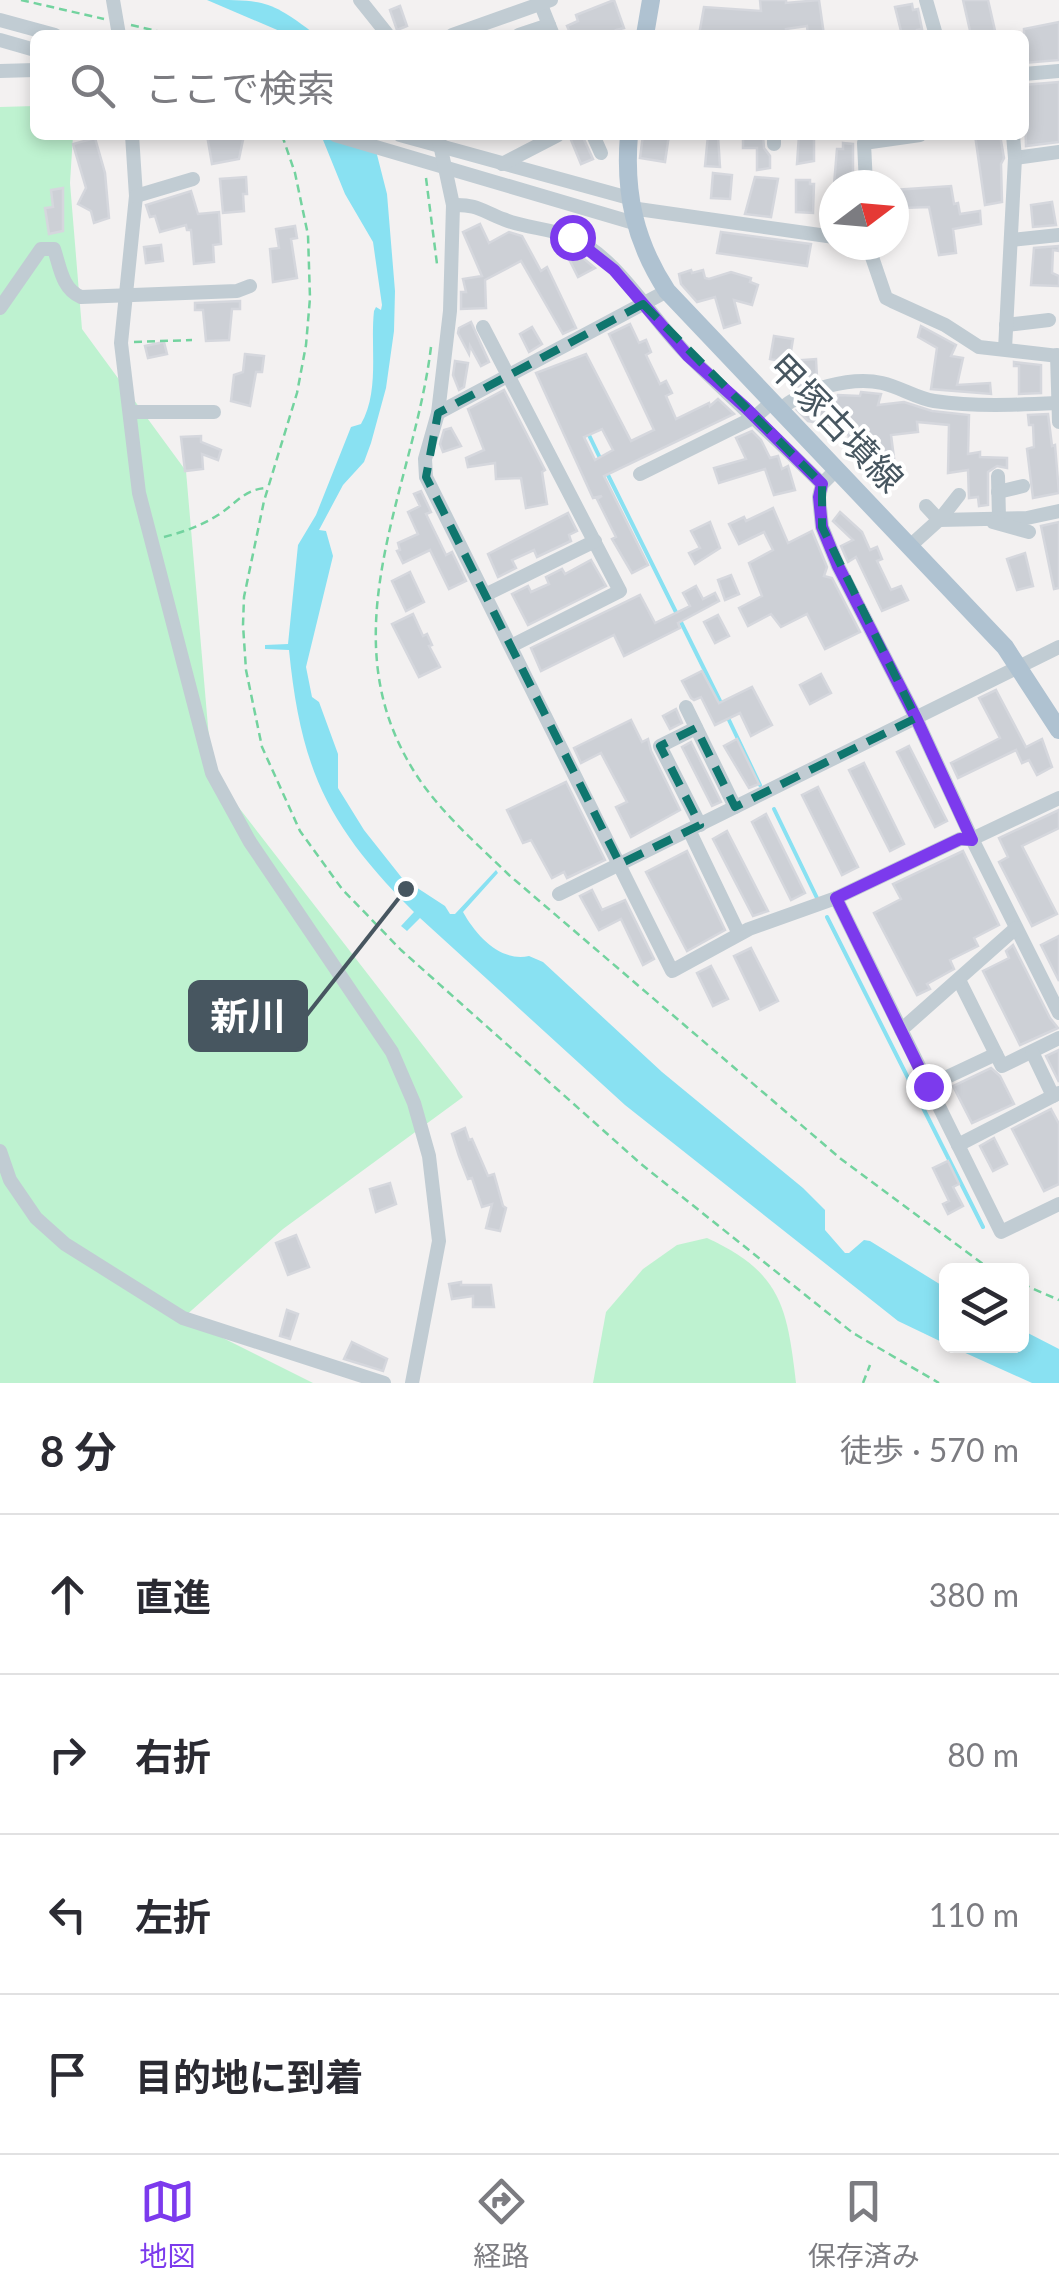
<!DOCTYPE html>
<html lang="ja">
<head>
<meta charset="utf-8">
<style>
	body { margin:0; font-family:Lato,"Noto Sans JP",sans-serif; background:#f7f7f7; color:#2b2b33 }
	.controls { position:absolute; right:30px; bottom:30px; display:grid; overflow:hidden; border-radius:15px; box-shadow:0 5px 15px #0003 }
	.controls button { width:90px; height:90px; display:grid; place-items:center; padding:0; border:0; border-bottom:2px solid #e1e1e2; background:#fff; color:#2b2b33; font:50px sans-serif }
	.compass { position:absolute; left:819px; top:170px; width:90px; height:90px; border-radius:50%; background:#fff; box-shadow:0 5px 15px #0003; rotate:74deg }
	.stop { position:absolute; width:30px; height:30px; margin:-22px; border:8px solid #7c3aed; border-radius:50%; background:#fff }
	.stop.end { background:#7c3aed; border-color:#fff; box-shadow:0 2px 10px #0008 }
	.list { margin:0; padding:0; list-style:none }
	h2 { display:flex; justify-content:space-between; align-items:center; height:130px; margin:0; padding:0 40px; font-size:42px }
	h2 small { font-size:32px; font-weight:400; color:#7c7c81 }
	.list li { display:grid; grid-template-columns:65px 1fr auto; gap:30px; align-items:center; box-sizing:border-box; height:160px; padding:0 40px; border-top:2px solid #e1e1e2 }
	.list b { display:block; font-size:38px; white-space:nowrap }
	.list em { font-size:32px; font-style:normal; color:#7c7c81 }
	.icon { flex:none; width:55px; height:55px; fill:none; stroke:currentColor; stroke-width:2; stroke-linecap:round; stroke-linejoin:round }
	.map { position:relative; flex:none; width:1059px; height:1383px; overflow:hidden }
	.search { position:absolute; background:#fff; box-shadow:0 5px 15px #0003; left:30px; right:30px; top:30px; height:110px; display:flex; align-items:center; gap:25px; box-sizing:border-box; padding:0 35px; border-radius:15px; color:#7c7c81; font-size:38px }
	.sheet { height:770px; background:#fff }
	nav { display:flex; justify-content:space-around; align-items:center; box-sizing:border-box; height:140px; border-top:2px solid #e1e1e2; background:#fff; font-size:28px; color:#7c7c81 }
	nav a { display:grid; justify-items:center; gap:5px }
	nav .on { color:#7c3aed }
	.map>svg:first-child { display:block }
</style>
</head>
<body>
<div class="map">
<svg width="1059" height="1383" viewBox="0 0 1059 1383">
	<rect width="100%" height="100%" fill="#f3f1f1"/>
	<g fill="#bef2d0">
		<path d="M35 106V135H73L70 183 82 329 186 471 212 773 463 1097 283 1229 183 1318 313 1383H0V107Z"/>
		<path d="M707 1238C781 1272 787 1306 796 1383H593L606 1312 643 1269 677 1245Z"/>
	</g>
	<g fill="#89e1f2">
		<path d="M207 0C266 0 270 0 316 35H289Z"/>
		<path d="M321 135H372L387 194 395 291 394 331 386 388 371 443 364 462 343 485 319 530 326 531 333 556 306 667 312 697 319 702 338 754V788L364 830 402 878 445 906 450 914H455L496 870 498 873 463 912C477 937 501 962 529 956L543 962 662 1072 803 1188 825 1210V1230L845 1253H849L864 1240 870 1241 946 1288V1344L898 1321 625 1105 420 918 407 931 401 926 414 912C328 826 301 771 289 650L265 649V645L288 644 298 545 316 515 351 427 361 424C380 391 370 347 374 311L376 307 381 310 382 305 373 242 345 194Z"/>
		<path d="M1022 1330 1059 1349V1383H1032L950 1346H1022Z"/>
	</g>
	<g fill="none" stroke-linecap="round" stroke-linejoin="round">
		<g stroke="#89e1f2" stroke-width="4">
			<path d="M587 431 600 458"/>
			<path d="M606 471 722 705"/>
			<path d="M728 718 760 785"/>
			<path d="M774 809 817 898"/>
			<path d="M827 917 983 1227"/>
		</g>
	</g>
	<g fill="#cdd0d6" stroke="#d5d7dd" stroke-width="2.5" fill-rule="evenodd">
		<path d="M614 0 624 28 616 30 618 35H571L567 26 578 21 576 15Z"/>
		<path d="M760 0H786V3L819 0 824 35H808L807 26 786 29V35H699L704 7 761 11Z"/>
		<path d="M963 0H988L996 35H971Z"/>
		<path d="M912 4 913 10 918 9 922 29 917 30 918 35H902L895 7Z"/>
		<path d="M400 6 407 26 397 30 390 10Z"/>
		<path d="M1059 22V60L1024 63V29Z"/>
		<path d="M1059 82V142L1026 146 1024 85Z"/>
		<path d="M207 135H244L239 159 212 164Z"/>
		<path d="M569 135H582L593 159 581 164Z"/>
		<path d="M643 135H669L665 162 640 158Z"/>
		<path d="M708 135 718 136 720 167 705 166Z"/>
		<path d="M763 135 764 148 770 156V168L757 170V148H743V137Z"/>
		<path d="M799 135H814V161L797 164Z"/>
		<path d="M975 135H1000L1004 158 1001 164 1002 202 985 205Z"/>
		<path d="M95 138 105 173 109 218 94 223 91 211 78 204 86 188 73 144Z"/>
		<path d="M843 143 853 144V185H834L837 149H843Z"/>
		<path d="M713 173 732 175 730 199 711 198Z"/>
		<path d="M246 177 247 194H243L244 211 223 213 220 179Z"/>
		<path d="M755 177 778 179 771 217 745 214Z"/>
		<path d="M796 180H810V184H814L813 213 796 212Z"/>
		<path d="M951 186 954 204 958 203 960 214 980 211 981 224 953 229 956 253 939 255 929 207 903 208 902 202H894V190Z"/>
		<path d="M63 188V231L49 234 45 208 53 207 51 190Z"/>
		<path d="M191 191 198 214 219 212 221 244 213 245 214 262 194 264 191 230H187L186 225 160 232 155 216 150 217 146 205Z"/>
		<path d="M1052 202 1056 225 1033 227 1031 205Z"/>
		<path d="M480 224 489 243 509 232 522 236 541 271 547 267 576 328 563 334 521 261 485 280 486 308 461 309V292H466L463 279 482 276 463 232Z"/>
		<path d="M295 226 297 238 291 239 297 278 273 282 270 249 279 248 276 229Z"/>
		<path d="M721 232 811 244 807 266 717 253Z"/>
		<path d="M161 245 163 261 146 263 144 247Z"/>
		<path d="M1059 246V251L1053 250 1052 273 1059 276V286L1031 285 1034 248Z"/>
		<path d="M577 253 595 268 578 277 568 257Z"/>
		<path d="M691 270 692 273 703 270 705 278 709 279 731 272 751 278 750 282 758 285 752 305 734 300 740 323 724 328 715 297 697 302 681 284 679 274Z"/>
		<path d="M240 301V309H232L229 340 206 341 203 310H195V303Z"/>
		<path d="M471 322 489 362 481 366 470 346 469 354 458 333 459 328Z"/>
		<path d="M630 324 639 343 646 340 651 352 646 355 660 384 666 381 672 393 666 396 676 419 709 403 710 406 718 399 734 414 604 476 648 565 632 573 612 539 616 537 597 499 602 496 593 498 536 373 586 354 631 441 654 430 609 334ZM602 429 613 450 595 460 584 437Z"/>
		<path d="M921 326 956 345 951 356 963 358 957 385 990 383 991 394 931 389 937 348 918 337Z"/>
		<path d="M532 327 542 344 529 352 520 334Z"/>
		<path d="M774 336 793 339 789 363 770 359Z"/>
		<path d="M164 342 167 354 148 358 145 346Z"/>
		<path d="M245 354 264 356 262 372H256L250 406 231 401 234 375 243 372Z"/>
		<path d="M816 359 817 378 793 389 790 361Z"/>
		<path d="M455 361 468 363 464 387 459 390 453 375Z"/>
		<path d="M1014 362 1041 365V393L1019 394V366H1014Z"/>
		<path d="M504 390 545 470 542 472 547 504 526 508 521 478 496 479 495 463 468 467 466 458 484 450 468 409Z"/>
		<path d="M861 392 881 394 878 405 904 402 932 411 969 415 968 454 980 452V457L1007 458V468L997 466 988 472V505L979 506 978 497 969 498 968 470 948 473 949 425 917 422 918 432 891 435 894 458 882 460 881 452 853 458 847 428 808 421 797 410 827 398 837 400 838 395 860 396Z"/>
		<path d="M1048 414 1052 446 1055 445 1059 493 1033 498 1027 449 1034 447 1033 425H1029L1028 415Z"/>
		<path d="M451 428 461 446 443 452 440 444 444 430Z"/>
		<path d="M752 431 761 440 770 458 778 456 782 469 788 466 795 490 774 495 765 469 719 483 714 468 746 459 736 438Z"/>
		<path d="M201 436V442L221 450 218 460 202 454 203 469 185 471 181 437Z"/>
		<path d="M421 491 431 512 426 514 446 555 452 552 466 581 449 589 430 550 403 563 397 551 400 550 398 543 418 534 408 512 420 506 414 494Z"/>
		<path d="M773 508 788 543 812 531 827 567 824 576 832 578 860 632 825 649 807 614 781 627 771 614 748 626 739 608 762 596 749 563 773 550 764 532 739 544 729 524 744 517 746 521Z"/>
		<path d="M840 512 862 532 870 550 877 547 882 559 877 561 891 590 901 586 908 600 882 611 856 557 848 562 841 546 853 540 833 521Z"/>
		<path d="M568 513 577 531 569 535 571 541 537 557 534 550 512 560 516 568 498 577 488 554Z"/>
		<path d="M710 522 720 548 695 564 689 553 700 548 691 531Z"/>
		<path d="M1059 522V588L1054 589 1041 526Z"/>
		<path d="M1025 553 1033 586 1017 590 1007 559Z"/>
		<path d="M591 560 606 586 528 625 512 594 528 586 531 592 549 584 546 577 562 569 565 574Z"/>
		<path d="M410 572 424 602 406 611 392 581Z"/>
		<path d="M731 575 739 594 725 600 718 580Z"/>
		<path d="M696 586 703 599 715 593 719 601 678 623 680 628 624 656 614 635 541 671 531 648 640 595 655 623 690 606 683 593Z"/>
		<path d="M413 614 423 636 427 634 432 645 429 646 440 667 419 677 392 624Z"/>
		<path d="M718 615 729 636 715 643 704 622Z"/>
		<path d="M702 671 719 703 752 687 772 725 751 736 740 713 715 725 701 697 694 700 691 698 682 681Z"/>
		<path d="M821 674 831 693 810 704 800 685Z"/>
		<path d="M996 690 1026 747 1042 739 1052 767 1037 775 1029 760 1022 763 1016 750 958 778 951 763 1000 738 979 698Z"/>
		<path d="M676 709 682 723 670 729 663 716Z"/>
		<path d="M631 720 642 742 648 739 651 751 680 810 631 837 616 807 627 802 601 753 581 763 574 748Z"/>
		<path d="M737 739 759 784 749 788 724 746Z"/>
		<path d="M691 742 721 802 712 806 682 747Z"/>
		<path d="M909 746 947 821 935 827 897 752Z"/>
		<path d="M864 763 904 844 890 851 849 770Z"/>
		<path d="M566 782 605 860 567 878 564 872 552 878 531 840 523 843 507 810Z"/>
		<path d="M818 787 858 867 842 875 802 795Z"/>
		<path d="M1059 810V828L1022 846 1057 914 1032 926 999 862 1008 857 999 838Z"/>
		<path d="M766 814 805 893 791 900 752 822Z"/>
		<path d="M727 831 744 864 768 911 753 916 713 839Z"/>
		<path d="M687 851 725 930 687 951 646 872Z"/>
		<path d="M963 851 999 925 974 938 978 946 950 960 954 969 927 984 930 989 917 995 874 913 901 899 893 884Z"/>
		<path d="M592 890 602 910 625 900 654 959 643 965 621 919 599 930 580 896Z"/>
		<path d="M1059 936V981L1041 945Z"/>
		<path d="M1013 945 1050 1018 1058 1028 1020 1045 983 971 1009 958 1006 951Z"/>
		<path d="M751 948 778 1001 760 1010 734 956Z"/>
		<path d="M711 966 728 999 713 1006 697 973Z"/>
		<path d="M1059 1050V1082L1046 1056Z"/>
		<path d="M991 1068 1000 1076 1014 1104 972 1123 953 1086Z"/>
		<path d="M1051 1109 1059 1124V1184L1044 1191 1012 1129Z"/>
		<path d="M465 1128 469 1140 472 1139 488 1176 494 1174 503 1206 506 1208 500 1231 486 1228 492 1204 482 1207 472 1178 468 1179 459 1156 452 1134Z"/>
		<path d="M994 1138 1007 1164 993 1171 980 1146Z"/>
		<path d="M948 1161 959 1184 953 1187 963 1206 948 1214 943 1204 949 1201 933 1168Z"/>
		<path d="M390 1183 396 1204 376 1212 370 1189Z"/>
		<path d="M296 1235 309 1267 288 1275 276 1243Z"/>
		<path d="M461 1282V1285H491L494 1307H473V1296L452 1299 449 1284Z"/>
		<path d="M287 1310 298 1314 290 1339 280 1336Z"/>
		<path d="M352 1342 387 1359 383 1371 344 1359Z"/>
	</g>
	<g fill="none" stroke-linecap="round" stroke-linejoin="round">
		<g stroke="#73d39f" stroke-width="2.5" stroke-dasharray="8 5" stroke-linecap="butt">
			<path d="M21 0 104 19"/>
			<path d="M131 25 174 35"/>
			<path d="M282 135 295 173 308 235 310 298 306 345 297 393 264 501 244 597 243 625 246 670 262 747 300 831 342 889 401 950 641 1164 853 1333 939 1383"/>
			<path d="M426 178 437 264"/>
			<path d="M134 342 192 340"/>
			<path d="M431 347C414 486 331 626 408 761 432 805 473 840 509 875L841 1159 991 1270"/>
			<path d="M164 537C183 532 201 526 218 515 236 504 244 489 267 488"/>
			<path d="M1022 1284 1059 1300"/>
			<path d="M863 1383 870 1365"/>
		</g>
		<g stroke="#c1ccd3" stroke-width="14">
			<path d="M113 0 119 35"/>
			<path d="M360 0 388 35"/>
			<path d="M539 0 553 35"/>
			<path d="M926 0 936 35"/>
			<path d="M0 20 55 35"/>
			<path d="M452 35 551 0"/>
			<path d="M519 35 549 25"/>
			<path d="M0 40 35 50"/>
			<path d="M0 71 35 70"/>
			<path d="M1024 74 1059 71"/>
			<path d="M132 135 136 196 121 343 139 493 212 773 250 842 392 1052 414 1103 429 1156 439 1241 412 1383"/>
			<path d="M335 135 634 223"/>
			<path d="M400 135 629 198"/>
			<path d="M438 135 453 205 450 311 438 413 425 459 426 477 672 971 749 929 836 898 960 839H972L1059 798"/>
			<path d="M593 135 601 153"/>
			<path d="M774 135V144"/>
			<path d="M1015 158 1059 152"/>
			<path d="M502 164 558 135"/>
			<path d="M866 185 864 143 920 135"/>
			<path d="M136 196 193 179"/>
			<path d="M453 205C477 204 482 211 503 219 524 228 549 228 570 237 618 256 652 321 689 356 733 399 779 441 822 484"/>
			<path d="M631 208 834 237"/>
			<path d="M1011 240 1059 235"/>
			<path d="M864 245 872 257 886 298 892 301 945 325 979 347 1059 356"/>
			<path d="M0 308 41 249H54C60 267 62 289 81 297L237 291 250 286"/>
			<path d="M1006 325 1049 320"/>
			<path d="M483 327 620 591 511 646"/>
			<path d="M1005 349 1015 158 1013 135"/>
			<path d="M1057 355 1059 422"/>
			<path d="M780 410C802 389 852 376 882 383 900 387 916 398 934 401 975 407 1016 405 1058 403"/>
			<path d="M130 412H214"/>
			<path d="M438 413 667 291"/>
			<path d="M837 469 822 484 819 497 822 527 838 566 916 718 972 839 1059 1013"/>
			<path d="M640 474 755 417 772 402"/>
			<path d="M998 476 999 518"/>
			<path d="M998 492 1023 486"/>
			<path d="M926 506 939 520 1027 518 1059 511"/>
			<path d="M993 522 1029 532"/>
			<path d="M910 546 941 518 959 495"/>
			<path d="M485 595 595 541"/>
			<path d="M686 707 735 807"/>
			<path d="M696 728 660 746 700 825"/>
			<path d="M689 830 739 934"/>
			<path d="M559 894 1059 647"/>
			<path d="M836 898 1001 1232 1059 1204"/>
			<path d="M959 980 1002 1066 1059 1038"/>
			<path d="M901 1030 1016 928"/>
			<path d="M1032 1052 1053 1096"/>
			<path d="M928 1086 996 1054"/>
			<path d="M958 1145 1059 1093"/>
			<path d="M0 1151 10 1180 36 1218 65 1244 183 1318 384 1383"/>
		</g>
		<g stroke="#afc2d1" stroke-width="18">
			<path d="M645 35 651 0"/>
			<path d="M629 135C624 193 635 242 667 291L1005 647 1059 730"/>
		</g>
	</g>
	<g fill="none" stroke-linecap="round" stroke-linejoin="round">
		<path stroke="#7c3aed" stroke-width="12" d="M572 237 614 270 688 356 746 408 822 484 819 497 822 527 838 566 916 718 972 840 960 839 836 898 928 1086"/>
	</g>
	<path fill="none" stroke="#0f766e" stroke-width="8" stroke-dasharray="20 12" stroke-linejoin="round" d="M643 304 822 484V527L916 718 735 807 696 728 660 746 700 825 620 864 426 477 438 413Z"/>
	<g text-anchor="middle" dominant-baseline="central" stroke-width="8" stroke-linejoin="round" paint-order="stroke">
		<g font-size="35" fill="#475660" stroke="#fff">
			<text transform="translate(837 422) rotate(46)">甲塚古墳線</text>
		</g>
	</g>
	<path fill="none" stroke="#475660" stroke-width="4" d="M406 889L306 1016"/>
	<circle fill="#475660" stroke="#fff" stroke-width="4" cx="406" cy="889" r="10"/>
	<rect fill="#475660" stroke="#475660" stroke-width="4" x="190" y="982" width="116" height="68" rx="10"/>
	<g font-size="38" text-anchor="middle" font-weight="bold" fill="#fff">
		<text x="248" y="1030">新川</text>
	</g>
</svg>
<div class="controls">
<button><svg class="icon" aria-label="layers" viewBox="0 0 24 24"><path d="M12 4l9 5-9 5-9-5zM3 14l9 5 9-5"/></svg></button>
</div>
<svg class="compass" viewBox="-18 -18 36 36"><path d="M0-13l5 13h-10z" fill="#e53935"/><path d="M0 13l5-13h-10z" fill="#7c7c81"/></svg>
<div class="stop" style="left:572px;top:237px"></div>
<div class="stop end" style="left:928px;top:1086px"></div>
<div class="search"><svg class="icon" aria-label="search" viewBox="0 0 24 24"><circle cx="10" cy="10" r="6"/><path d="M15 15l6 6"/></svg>ここで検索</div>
</div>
<section class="sheet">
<h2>8 分<small>徒歩 · 570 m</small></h2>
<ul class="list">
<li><svg class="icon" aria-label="ahead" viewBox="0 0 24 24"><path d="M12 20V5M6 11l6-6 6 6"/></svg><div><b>直進</b></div><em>380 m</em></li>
<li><svg class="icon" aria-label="right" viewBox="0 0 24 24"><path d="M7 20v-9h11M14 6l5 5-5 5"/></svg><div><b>右折</b></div><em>80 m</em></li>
<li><svg class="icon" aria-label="left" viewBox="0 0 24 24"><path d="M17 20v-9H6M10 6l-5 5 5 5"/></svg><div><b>左折</b></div><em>110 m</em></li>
<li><svg class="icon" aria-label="arrive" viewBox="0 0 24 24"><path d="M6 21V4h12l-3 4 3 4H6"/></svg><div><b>目的地に到着</b></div></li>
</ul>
</section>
<nav>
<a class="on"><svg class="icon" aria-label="map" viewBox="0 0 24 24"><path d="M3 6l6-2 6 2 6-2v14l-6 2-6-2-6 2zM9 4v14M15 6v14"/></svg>地図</a>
<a><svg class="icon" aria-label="directions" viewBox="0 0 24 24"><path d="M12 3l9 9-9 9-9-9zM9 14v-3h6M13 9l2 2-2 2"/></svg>経路</a>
<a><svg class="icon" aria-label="saved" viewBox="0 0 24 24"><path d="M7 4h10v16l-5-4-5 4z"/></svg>保存済み</a>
</nav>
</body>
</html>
